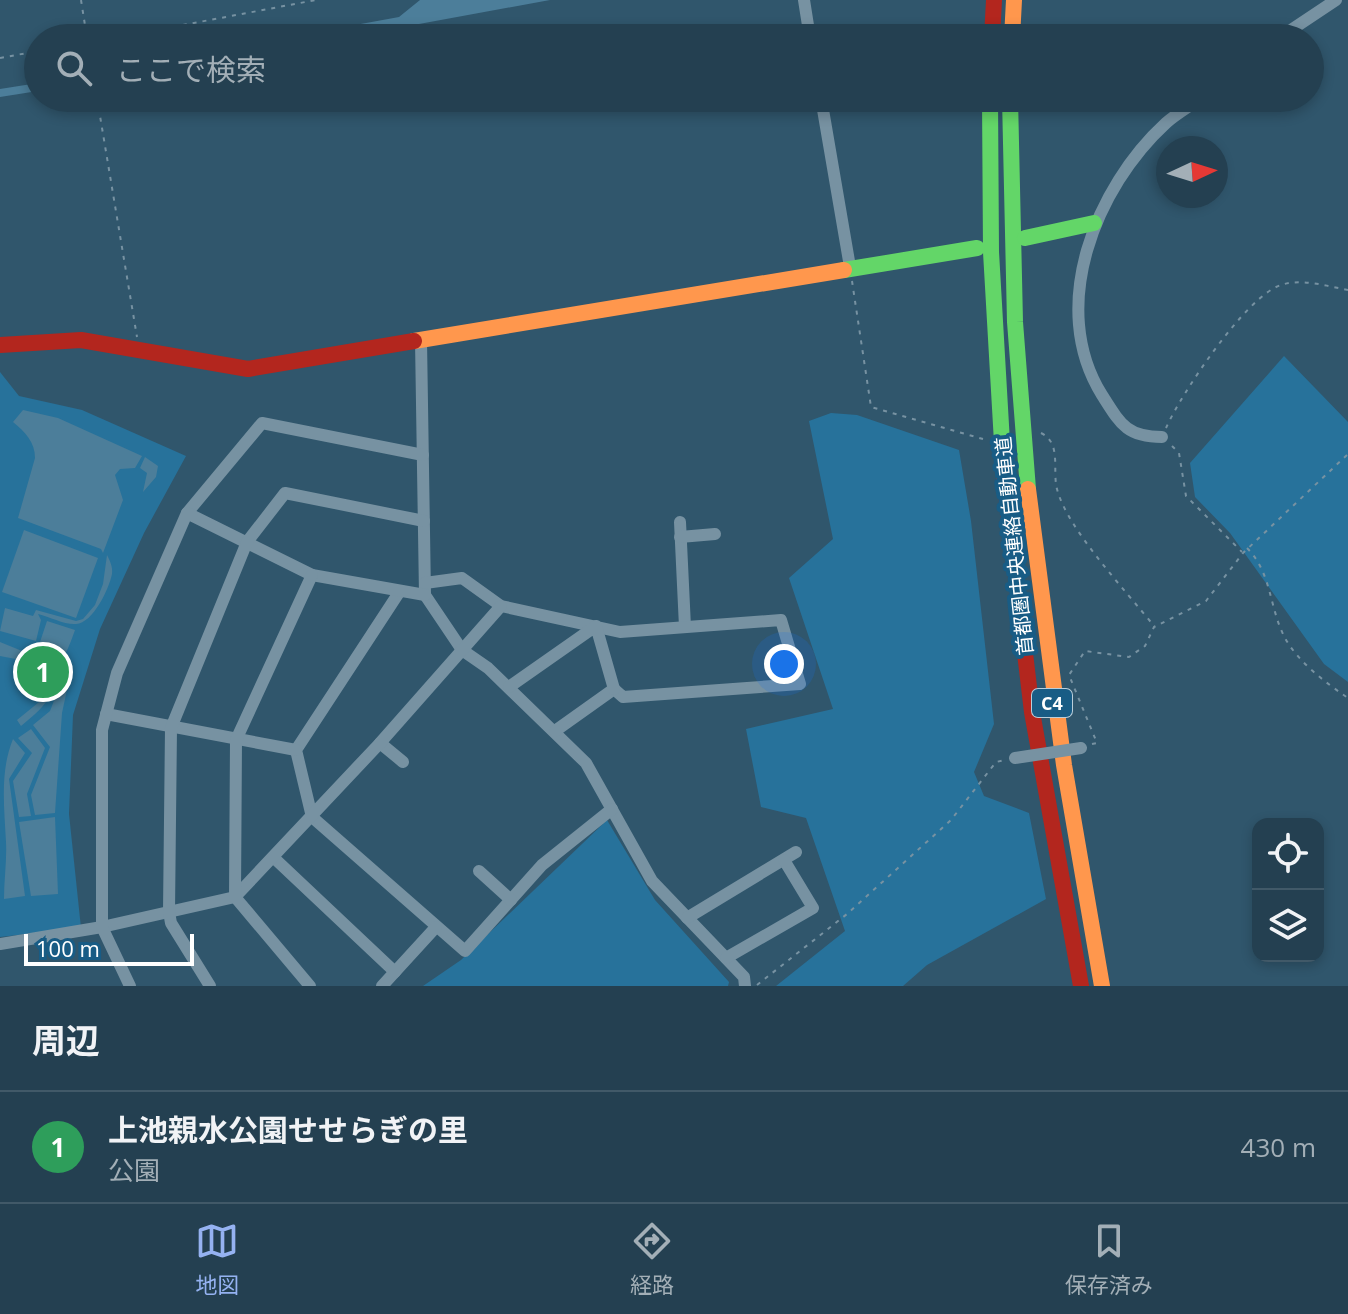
<!DOCTYPE html>
<html lang="ja">
<head>
<meta charset="utf-8">
<style>
	body { margin:0; font-family:"Open Sans","Noto Sans JP",sans-serif; background:#2c4758; color:#f1f3f6 }
	.controls { position:absolute; right:24px; bottom:24px; display:grid; overflow:hidden; border-radius:16px; box-shadow:0 4px 12px #0003 }
	.controls button { width:72px; height:72px; display:grid; place-items:center; padding:0; border:0; border-bottom:2px solid #415968; background:#244051; color:#f1f3f6; font:40px sans-serif }
	.compass { position:absolute; left:1156px; top:136px; width:72px; height:72px; border-radius:50%; background:#244051; box-shadow:0 4px 12px #0003; rotate:86deg }
	.scale { position:absolute; left:24px; bottom:20px; width:170px; box-sizing:border-box; padding-left:8px; border:4px solid #fff; border-top:0; font-size:22px; line-height:28px; white-space:nowrap; color:#fff; -webkit-text-stroke:6px #185c85; paint-order:stroke }
	.you { position:absolute; left:784px; top:664px; width:28px; height:28px; margin:-20px; border:6px solid #fff; border-radius:50%; background:#1a73e8; box-shadow:0 0 0 12px #1a73e833 }
	.badge { display:grid; place-items:center; width:52px; height:52px; border-radius:50%; background:#95b2f1; color:#fff; font-size:26px; font-weight:700 }
	.pin { position:absolute; translate:-50% -50%; border:4px solid #fff; box-shadow:0 2px 8px #0006 }
	.list { margin:0; padding:0; list-style:none }
	h2 { display:flex; justify-content:space-between; align-items:center; height:104px; margin:0; padding:0 32px; font-size:34px }
	h2 small { font-size:26px; font-weight:400; color:#a3afb7 }
	.list li { display:grid; grid-template-columns:52px 1fr auto; gap:24px; align-items:center; box-sizing:border-box; height:112px; padding:0 32px; border-top:2px solid #415968 }
	.list b { display:block; font-size:30px; white-space:nowrap }
	.list p { margin:0; font-size:26px; white-space:nowrap; color:#a3afb7 }
	.list em { font-size:26px; font-style:normal; color:#a3afb7 }
	.icon { flex:none; width:44px; height:44px; fill:none; stroke:currentColor; stroke-width:2; stroke-linecap:round; stroke-linejoin:round }
	.map { position:relative; flex:none; width:1348px; height:986px; overflow:hidden }
	.search { position:absolute; background:#244051; box-shadow:0 4px 12px #0003; left:24px; right:24px; top:24px; height:88px; display:flex; align-items:center; gap:20px; box-sizing:border-box; padding:0 28px; border-radius:44px; color:#a3afb7; font-size:30px }
	.sheet { height:216px; background:#244051 }
	nav { display:flex; justify-content:space-around; align-items:center; box-sizing:border-box; height:112px; border-top:2px solid #415968; background:#244051; font-size:22px; color:#a3afb7 }
	nav a { display:grid; justify-items:center; gap:4px }
	nav .on { color:#95b2f1 }
	.map>svg:first-child { display:block }
</style>
</head>
<body>
<div class="map">
<svg width="1348" height="986" viewBox="0 0 1348 986">
	<rect width="100%" height="100%" fill="#30566c"/>
	<g fill="#27729b">
		<path d="M1284 356 1348 422V682L1324 664 1230 533 1195 497 1190 463Z"/>
		<path d="M0 372 19 396 82 410 186 456 144 533 100 629 73 715 69 814 81 928 0 937Z"/>
		<path d="M831 413 857 415 959 450 971 521 994 724 974 772 984 796 1029 813 1046 899 927 965 903 986H776L845 931 806 818 761 807 746 729 833 709 789 578 833 539 809 421Z"/>
		<path d="M607 820 655 900 729 982 728 986H423L461 960Z"/>
	</g>
	<g fill="#4c7e9a">
		<path d="M420 0H550L343 38H284L399 17Z"/>
		<path d="M38 83V91L0 97V89Z"/>
		<path d="M23 410 58 418 142 456 135 468 120 469 115 475 123 500 103 553 101 549 18 518 35 458C35 442 25 432 13 422Z"/>
		<path d="M145 457 158 466 156 477 143 492 147 473 140 468Z"/>
		<path d="M24 530 98 558 76 618 2 592Z"/>
		<path d="M107 555C110 561 113 567 112 574 109 589 93 623 76 624 65 625 50 617 38 614L41 620 36 641 0 631 5 608 33 616 36 610 76 621 83 619 95 605 103 584Z"/>
		<path d="M47 621 75 630C71 641 65 661 54 665V647L40 642Z"/>
		<path d="M0 642 27 653 40 669 28 671 21 660 0 656Z"/>
		<path d="M59 668C55 697 43 708 21 726L17 720 44 698 54 669Z"/>
		<path d="M64 675 70 676 62 713 55 813 35 815 31 795 50 747 33 725 50 711Z"/>
		<path d="M31 729 45 748 27 794 31 816 19 817 13 781 32 753 18 738Z"/>
		<path d="M13 739 25 753 9 779 25 896 4 899C4 880 7 860 6 842 4 804 0 771 13 739Z"/>
		<path d="M55 817 58 894 31 896 19 822Z"/>
	</g>
	<g fill="none" stroke-linecap="round" stroke-linejoin="round">
		<g stroke="#7792a2" stroke-width="2" stroke-dasharray="4 6" stroke-linecap="butt">
			<path d="M81 0 87 38"/>
			<path d="M114 38 316 0"/>
			<path d="M0 58 38 51"/>
			<path d="M97 98 137 337"/>
			<path d="M852 281 871 407 983 439"/>
			<path d="M1166 428C1181 394 1246 296 1281 285 1302 278 1326 286 1348 290"/>
			<path d="M1041 433C1062 443 1052 470 1057 489 1067 529 1127 592 1154 626"/>
			<path d="M1172 446 1179 453 1186 496 1242 552"/>
			<path d="M1247 548C1272 573 1269 608 1285 638 1298 662 1326 683 1348 698"/>
			<path d="M1092 744 1097 743 1069 675 1085 651 1129 657 1145 646 1154 627 1206 601 1243 553 1348 454"/>
			<path d="M757 985 847 914 951 820 996 762 1005 760"/>
		</g>
		<g stroke="#7792a2" stroke-width="12">
			<path d="M804 0 810 38"/>
			<path d="M1279 38 1336 0"/>
			<path d="M821 98 850 267"/>
			<path d="M421 340 425 595 462 650 488 668 586 763 652 881 744 977 745 986"/>
			<path d="M1162 437C1127 437 1121 425 1102 395 1047 307 1096 187 1166 123 1176 114 1190 106 1201 98"/>
			<path d="M187 513 262 423 423 455"/>
			<path d="M680 522 685 627"/>
			<path d="M680 537 715 534"/>
			<path d="M425 583 462 578 501 606 620 632 781 620 800 684 623 697 614 689 555 731"/>
			<path d="M400 591 296 750 312 817 465 951 542 865 612 809"/>
			<path d="M509 687 596 626 614 689"/>
			<path d="M106 714 296 750"/>
			<path d="M380 743 403 762"/>
			<path d="M273 857 395 972"/>
			<path d="M479 871 511 900"/>
			<path d="M687 918 796 852"/>
			<path d="M0 944 102 927 235 897 380 743 501 606"/>
			<path d="M726 958 813 908 784 860"/>
			<path d="M130 986 102 927V730L117 673 187 513 312 575 425 595"/>
			<path d="M210 986 171 923 169 912 171 728 247 542 285 493 424 521"/>
			<path d="M310 986 235 897 236 740 312 575"/>
			<path d="M382 986 436 927"/>
		</g>
		<g stroke="#63d668" stroke-width="16">
			<path d="M990 98 991 252 1004 477"/>
			<path d="M1010 98 1015 322 1028 489"/>
			<path d="M1025 238 1094 223"/>
			<path d="M844 270 977 248"/>
		</g>
		<g stroke="#ff974d" stroke-width="16">
			<path d="M1012 38 1014 0"/>
			<path d="M414 341 844 270"/>
			<path d="M1028 489 1064 765 1102 986"/>
		</g>
		<g stroke="#b3261e" stroke-width="16">
			<path d="M992 38 994 0"/>
			<path d="M0 345 81 340 248 369 414 341"/>
			<path d="M1004 477 1032 712 1081 986"/>
		</g>
		<path stroke="#7792a2" stroke-width="12" d="M1015 758 1081 748"/>
	</g>
	<g text-anchor="middle" dominant-baseline="central" stroke-width="8" stroke-linejoin="round" paint-order="stroke">
		<rect fill="#185c85" stroke="#baceda" stroke-width="2" x="1032" y="689" width="40" height="28" rx="6"/>
		<g font-size="18" font-weight="bold" fill="#fff">
			<text x="1052" y="703">C4</text>
		</g>
		<g font-size="20" fill="#fff" stroke="#185c85">
			<text transform="translate(1014 546) rotate(-96)">首都圏中央連絡自動車道</text>
		</g>
	</g>
</svg>
<div class="controls">
<button><svg class="icon" aria-label="locate" viewBox="0 0 24 24"><circle cx="12" cy="12" r="6"/><path d="M12 2v4M12 18v4M2 12h4M18 12h4"/></svg></button>
<button><svg class="icon" aria-label="layers" viewBox="0 0 24 24"><path d="M12 4l9 5-9 5-9-5zM3 14l9 5 9-5"/></svg></button>
</div>
<svg class="compass" viewBox="-18 -18 36 36"><path d="M0-13l5 13h-10z" fill="#e53935"/><path d="M0 13l5-13h-10z" fill="#a3afb7"/></svg>
<div class="scale">100 m</div>
<div class="you"></div>
<div class="pin badge" style="left:43px;top:672px;background:#2e9e5b">1</div>
<div class="search"><svg class="icon" aria-label="search" viewBox="0 0 24 24"><circle cx="10" cy="10" r="6"/><path d="M15 15l6 6"/></svg>ここで検索</div>
</div>
<section class="sheet">
<h2>周辺<small></small></h2>
<ul class="list">
<li><span class="badge" style="background:#2e9e5b">1</span><div><b>上池親水公園せせらぎの里</b><p>公園</p></div><em>430 m</em></li>
</ul>
</section>
<nav>
<a class="on"><svg class="icon" aria-label="map" viewBox="0 0 24 24"><path d="M3 6l6-2 6 2 6-2v14l-6 2-6-2-6 2zM9 4v14M15 6v14"/></svg>地図</a>
<a><svg class="icon" aria-label="directions" viewBox="0 0 24 24"><path d="M12 3l9 9-9 9-9-9zM9 14v-3h6M13 9l2 2-2 2"/></svg>経路</a>
<a><svg class="icon" aria-label="saved" viewBox="0 0 24 24"><path d="M7 4h10v16l-5-4-5 4z"/></svg>保存済み</a>
</nav>
</body>
</html>
